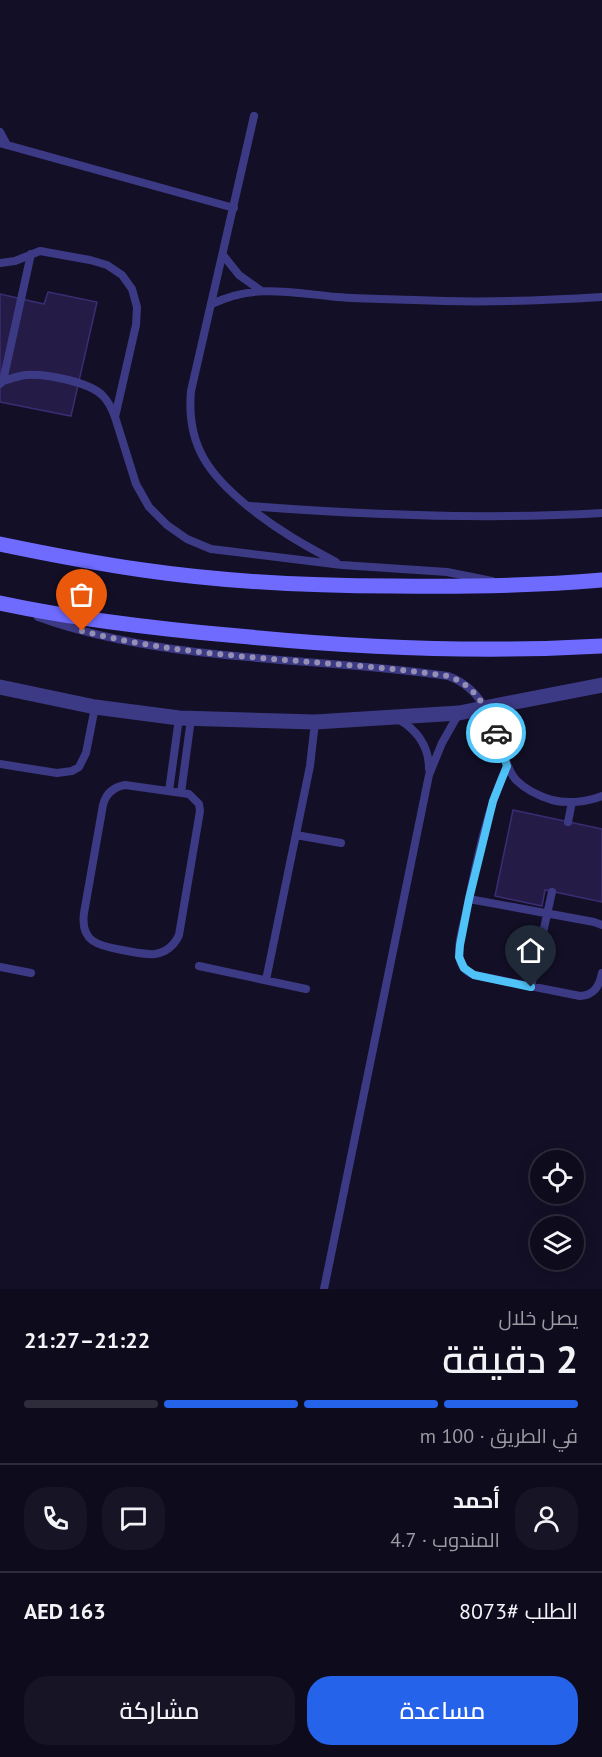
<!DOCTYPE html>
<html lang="ar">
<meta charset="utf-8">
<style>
body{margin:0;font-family:"PT Sans",Cairo,sans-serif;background:#171425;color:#f1f3f6;direction:rtl;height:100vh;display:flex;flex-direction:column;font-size:22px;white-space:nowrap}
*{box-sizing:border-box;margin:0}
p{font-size:20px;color:#9b9ba3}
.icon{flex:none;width:33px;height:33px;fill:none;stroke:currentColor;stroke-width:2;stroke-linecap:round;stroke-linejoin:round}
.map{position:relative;height:1289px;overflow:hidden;direction:ltr}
.panel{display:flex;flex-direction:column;background:#0e0b1c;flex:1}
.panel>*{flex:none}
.fabs{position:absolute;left:530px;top:1150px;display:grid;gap:12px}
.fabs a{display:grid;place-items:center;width:54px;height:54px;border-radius:50%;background:#0e0b1c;box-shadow:0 3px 15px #0003,0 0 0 2px #2e2b3b;font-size:30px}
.pin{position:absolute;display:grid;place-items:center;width:51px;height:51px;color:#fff;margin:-62px -26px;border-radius:50% 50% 50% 0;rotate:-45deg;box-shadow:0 0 6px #0007}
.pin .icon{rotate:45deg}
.courier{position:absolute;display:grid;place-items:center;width:60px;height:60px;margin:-30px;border:4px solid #4fc3f7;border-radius:50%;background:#fff;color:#222;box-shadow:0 2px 8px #0007}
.summary em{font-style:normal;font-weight:600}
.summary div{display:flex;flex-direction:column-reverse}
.summary{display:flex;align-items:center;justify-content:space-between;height:102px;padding:0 24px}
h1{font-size:39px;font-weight:600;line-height:45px}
.bar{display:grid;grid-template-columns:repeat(4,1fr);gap:9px 6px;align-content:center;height:72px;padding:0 24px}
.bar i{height:8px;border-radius:4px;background:#2e2b3b}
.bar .selected{background:#2563eb}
.bar p{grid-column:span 4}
.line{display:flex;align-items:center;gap:15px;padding:0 24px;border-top:2px solid #2e2b3b}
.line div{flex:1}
.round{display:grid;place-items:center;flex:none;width:63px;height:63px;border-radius:24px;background:#171425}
.cta{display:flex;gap:12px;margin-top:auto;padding:12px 24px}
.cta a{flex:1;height:69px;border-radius:24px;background:#2563eb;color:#fff;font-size:24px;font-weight:600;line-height:69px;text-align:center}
.cta a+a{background:#171425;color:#f1f3f6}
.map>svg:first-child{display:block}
.building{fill:#241b47;stroke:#3b2d73;stroke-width:1.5}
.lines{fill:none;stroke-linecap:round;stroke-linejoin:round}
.lane{stroke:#3d3a85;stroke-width:8}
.street{stroke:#3d3a85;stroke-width:15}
.secondary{stroke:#6f6bff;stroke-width:15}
.done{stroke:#948fb3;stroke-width:6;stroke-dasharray:0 10.8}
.route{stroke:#4fc3f7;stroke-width:8}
</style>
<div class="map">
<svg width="602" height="1289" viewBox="0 0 602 1289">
<rect width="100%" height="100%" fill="#130f26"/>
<!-- building -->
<path class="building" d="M48,292L97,302L71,416L0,402V294L44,304Z
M513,810L602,829V902L545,890L542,906L495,896Z"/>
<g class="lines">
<!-- lane -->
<path class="lane" d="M254,116L191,391C186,446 210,476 250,508C279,531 304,545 336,562
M0,132L7,145
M0,143L234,208
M223,255L239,275L260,290
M0,263L15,261L40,251L90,260L107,265L122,275L132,289L137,307L136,325L115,417L136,484L149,507L167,525L187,539L211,549L236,552L342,565L447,572L492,581
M212,304C256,283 291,293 337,297C363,299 389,299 415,300C477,303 540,301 602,297
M0,380L3,381L31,254
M0,384L3,381C10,379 18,376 26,375C44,373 90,382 103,396C109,402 112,409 115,417
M249,506C366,515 484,520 602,513
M38,617C169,664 312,656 448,676C482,688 492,720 503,751C506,762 509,772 516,780C526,790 539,796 552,800C568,804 587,802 602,796
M398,719C417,730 429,746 429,769
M0,764L57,773L72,771L79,767L86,753L95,707
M507,766C486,812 476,864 466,913C463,927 457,944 460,959C461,967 467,972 474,975L580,996C594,995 599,987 602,973
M125,785L189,794L199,804L200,811L179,935C174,946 167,952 155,954C144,955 133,952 122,950C99,946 80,942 84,913L103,805C106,793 114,787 125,785Z
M169,791L179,718
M181,793L191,719
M568,822L572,802
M296,835L341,843
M469,899L594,922L602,925
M199,966L306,989
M0,967L31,973
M266,980L310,766L315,722
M531,987L552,892
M324,1289L429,775L442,743L459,713"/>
<!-- street -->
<path class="street" d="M0,687L95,707L179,718L315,722L459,713L602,685"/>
<!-- secondary -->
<path class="secondary" d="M0,544C48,554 95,563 143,570C226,582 309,586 393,586C463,587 532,586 602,580
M0,603C79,620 159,629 239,636C360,648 480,653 602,646"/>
</g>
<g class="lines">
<!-- done -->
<path class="done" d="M82,631C202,662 327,658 448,676C476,686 486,707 496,733"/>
<!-- route -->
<path class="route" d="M496,733L507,766L493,801L469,899L460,945L459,957L464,968L474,975L531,987"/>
</g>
</svg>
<div class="fabs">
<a><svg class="icon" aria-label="locate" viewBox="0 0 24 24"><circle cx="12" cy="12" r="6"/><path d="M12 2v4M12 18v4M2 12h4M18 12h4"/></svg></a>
<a><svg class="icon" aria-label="layers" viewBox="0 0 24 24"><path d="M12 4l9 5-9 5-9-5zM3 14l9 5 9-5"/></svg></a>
</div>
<div class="pin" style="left:82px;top:631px;background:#ea580c"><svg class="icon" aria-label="bag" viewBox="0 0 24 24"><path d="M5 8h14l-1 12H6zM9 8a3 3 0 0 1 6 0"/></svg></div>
<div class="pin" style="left:531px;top:987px;background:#1f2937"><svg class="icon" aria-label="home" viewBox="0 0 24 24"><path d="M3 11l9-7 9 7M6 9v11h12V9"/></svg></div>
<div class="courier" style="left:496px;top:733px"><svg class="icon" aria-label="car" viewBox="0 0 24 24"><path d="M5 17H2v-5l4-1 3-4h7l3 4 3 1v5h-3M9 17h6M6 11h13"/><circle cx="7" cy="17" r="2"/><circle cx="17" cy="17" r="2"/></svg></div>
</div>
<section class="panel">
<div class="summary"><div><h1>2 دقيقة</h1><p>يصل خلال</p></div><em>21:22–21:27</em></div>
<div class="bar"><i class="selected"></i><i class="selected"></i><i class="selected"></i><i></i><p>في الطريق · 100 m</p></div>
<div class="line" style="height:108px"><a class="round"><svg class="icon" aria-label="person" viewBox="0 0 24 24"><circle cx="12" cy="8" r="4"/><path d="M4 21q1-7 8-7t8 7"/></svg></a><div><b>أحمد</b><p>المندوب · 4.7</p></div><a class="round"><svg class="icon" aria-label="chat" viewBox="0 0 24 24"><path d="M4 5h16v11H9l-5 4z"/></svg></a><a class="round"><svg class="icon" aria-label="phone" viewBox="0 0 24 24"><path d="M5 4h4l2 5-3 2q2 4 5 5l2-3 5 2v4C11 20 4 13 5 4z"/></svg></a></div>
<div class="line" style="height:78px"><div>الطلب #8073</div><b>AED 163</b></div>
<div class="cta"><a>مساعدة</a><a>مشاركة</a></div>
</section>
